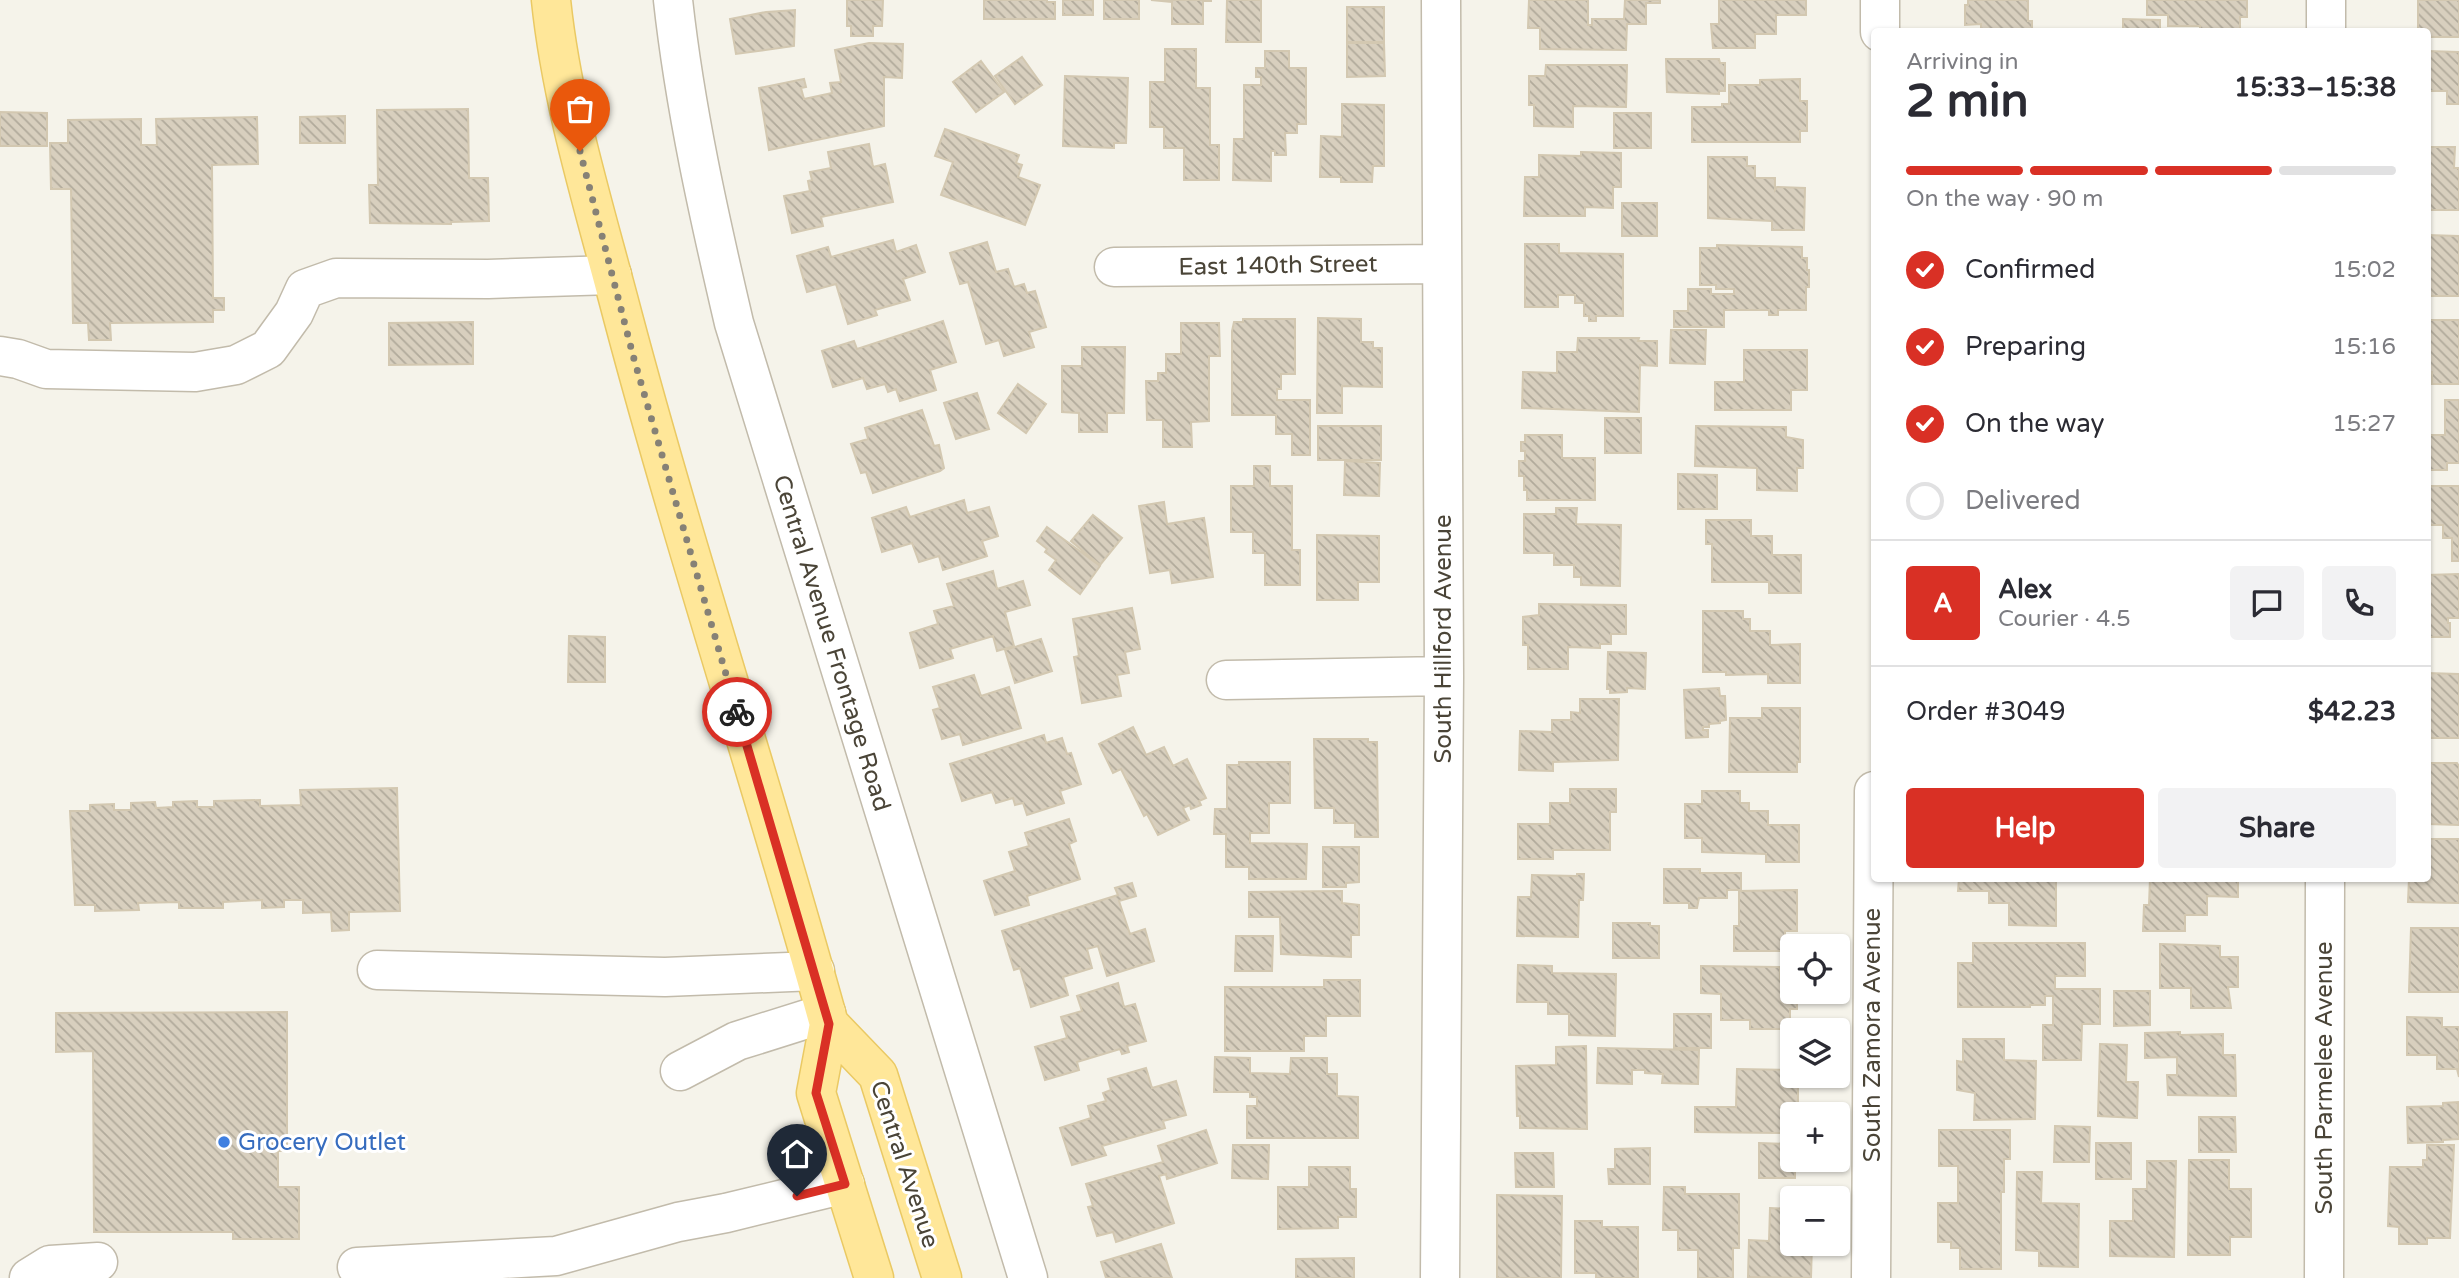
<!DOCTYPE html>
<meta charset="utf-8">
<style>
body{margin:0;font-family:"Varela Round",sans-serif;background:#f2f2f3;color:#2b2b33;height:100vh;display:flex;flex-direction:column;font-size:26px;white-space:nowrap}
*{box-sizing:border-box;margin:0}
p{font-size:23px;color:#7c7c81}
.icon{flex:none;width:38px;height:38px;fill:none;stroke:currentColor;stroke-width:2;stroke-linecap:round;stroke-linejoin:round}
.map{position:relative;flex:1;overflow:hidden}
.side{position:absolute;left:1871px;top:28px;width:560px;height:854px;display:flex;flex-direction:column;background:#fff;border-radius:7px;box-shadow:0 2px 5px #0004}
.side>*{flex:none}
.fabs{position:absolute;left:1780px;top:934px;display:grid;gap:14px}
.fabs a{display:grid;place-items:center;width:70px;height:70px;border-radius:7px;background:#fff;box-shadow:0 2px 5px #0004;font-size:35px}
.pin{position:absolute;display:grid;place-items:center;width:60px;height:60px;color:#fff;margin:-72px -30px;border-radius:50% 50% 50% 0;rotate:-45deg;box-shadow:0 0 7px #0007}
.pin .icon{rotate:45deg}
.courier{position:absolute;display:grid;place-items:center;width:70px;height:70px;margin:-35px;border:5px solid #d93025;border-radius:50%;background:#fff;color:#222;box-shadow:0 2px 9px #0007}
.headline em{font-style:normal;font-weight:700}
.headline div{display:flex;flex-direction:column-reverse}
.headline{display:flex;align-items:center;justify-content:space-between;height:119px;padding:0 35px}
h1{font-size:46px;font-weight:700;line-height:52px}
.bar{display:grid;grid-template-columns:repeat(4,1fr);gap:10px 7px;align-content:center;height:84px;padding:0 35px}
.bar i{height:9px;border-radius:5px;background:#e1e1e2}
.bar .on{background:#d93025}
.bar p{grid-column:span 4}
.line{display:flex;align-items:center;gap:18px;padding:0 35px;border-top:2px solid #e1e1e2}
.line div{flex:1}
.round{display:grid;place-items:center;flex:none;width:74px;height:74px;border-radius:7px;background:#f2f2f3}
ol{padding:0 35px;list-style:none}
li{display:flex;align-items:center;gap:21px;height:77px}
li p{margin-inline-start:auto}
li .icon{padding:7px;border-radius:50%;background:#d93025;color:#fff;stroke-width:4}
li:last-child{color:#7c7c81}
li i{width:38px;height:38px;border:4px solid #e1e1e2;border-radius:50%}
.primary-button{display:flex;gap:14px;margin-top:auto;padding:14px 35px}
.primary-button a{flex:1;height:80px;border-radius:7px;background:#d93025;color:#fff;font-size:28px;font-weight:700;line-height:80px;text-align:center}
.primary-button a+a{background:#f2f2f3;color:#2b2b33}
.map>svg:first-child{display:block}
.building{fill:url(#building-back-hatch);stroke:#d3c8b1;stroke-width:2}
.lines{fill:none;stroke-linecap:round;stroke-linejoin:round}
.minor-casing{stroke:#c2bbab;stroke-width:41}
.major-casing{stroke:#eac963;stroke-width:41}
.minor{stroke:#fff;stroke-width:38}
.major{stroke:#ffe799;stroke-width:38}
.done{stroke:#868176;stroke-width:7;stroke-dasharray:0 12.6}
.route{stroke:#d93025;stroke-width:9}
.shop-dot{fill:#3f7fe0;stroke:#fff;stroke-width:2.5}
.labels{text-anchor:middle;stroke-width:6;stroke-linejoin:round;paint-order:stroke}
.street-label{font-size:24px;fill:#4a4437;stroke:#fff}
.shop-label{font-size:24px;fill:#366cbe;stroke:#fff;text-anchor:start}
</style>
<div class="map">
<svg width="2459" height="1278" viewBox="0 0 2459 1278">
<defs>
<pattern id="building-back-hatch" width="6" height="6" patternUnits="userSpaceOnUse" patternTransform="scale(1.75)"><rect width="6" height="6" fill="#d8cfbe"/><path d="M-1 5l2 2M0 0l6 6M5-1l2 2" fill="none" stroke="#b1aa9b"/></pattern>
</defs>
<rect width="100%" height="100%" fill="#f5f3ea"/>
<!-- building -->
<path class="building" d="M847,0H883L882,26H873V36H851V26H847Z
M984,0H1047V2H1055V19H984Z
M1063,0H1093V15H1063Z
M1104,0H1139V19H1104Z
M1151,0H1211V1H1203V24H1172V2Z
M1227,0H1261V42H1226Z
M1529,0H1588V25H1592V19H1624L1625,0H1660V3H1646V24H1627L1626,50L1540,49V28H1528Z
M1719,0H1806V15H1776V34H1755V48H1713L1711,24H1719Z
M1968,0H2028V21H2032V32H1981V24L1965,25V5H1968Z
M2147,0H2247V17H2240V32H2200V26H2168V15H2147Z
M2418,0H2459V37H2427V32H2418Z
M1347,7H1384V42H1347Z
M795,10L794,46L736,54L730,19L766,12Z
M2123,19L2160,20V32H2123Z
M869,43L903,44L902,78L884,77V126L769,150L759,88L804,79L806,87L801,88L804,99L832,93L830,83L841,82L835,50Z
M1347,43H1384L1385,76L1347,77Z
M1165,49H1196V88H1210V145H1219V180H1184V148H1164V127H1150V82H1165Z
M1265,51H1289V68H1306V124H1297V133H1285L1286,155H1275V151H1271V181L1233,180L1234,139H1244V85H1261V77H1256V68H1265Z
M2427,51L2459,52V104H2447V91H2427Z
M1022,57L1042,85L1015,104L995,76Z
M1666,59H1719L1720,63H1725V91H1719V94L1667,92Z
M981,61L1004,92L976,112L953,82Z
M1546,65H1627L1626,107L1573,106V127L1534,126V105H1529V76H1545Z
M1065,76L1128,78L1126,143H1114V148L1063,146Z
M1800,79V101H1807V131H1800V142H1692V107H1722V104H1729V85H1760V80Z
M1342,104L1384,105V166H1373L1372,182H1341V177H1320L1321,136L1342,137Z
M468,109L469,178H488L489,221L451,222V224L370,223L369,185H378L377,110Z
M0,112L47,113V146H0Z
M1614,113H1651V148H1614Z
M345,116V143H300V117Z
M257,117L258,164L212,165L213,298H224V310H213V322L110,323L111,340H89L88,323H73L71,189H51L50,143H68V120L141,119V145H157L156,119Z
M945,129L1019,155L1016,163L1022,165L1018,177L1040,185L1025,225L941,195L953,162L935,156Z
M869,144L873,167L885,164L893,202L821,217L823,226L792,233L784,196L810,191L808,181L812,180L810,172L831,168L828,152Z
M2427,147H2455L2454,168H2459V210H2427Z
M1581,152L1621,153V187H1613V208L1585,207V216H1524L1525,177H1539V155L1581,156Z
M1708,157H1747V166H1755V178H1775V190L1777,187L1805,188L1804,230H1772V221L1708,218Z
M1622,203H1657V236H1622Z
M2427,235L2459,236V296H2428Z
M893,240L896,252L916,245L925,272L903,279L910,300L875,310L877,315L848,324L836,284L807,292L797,256L828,247L831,257Z
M987,242L996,272L1008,269L1014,287L1024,284L1027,293L1035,291L1046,327L1029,332L1034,347L1004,356L999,340L986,344L968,282L960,284L950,253Z
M1525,244H1559V253L1623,254V316H1596V321H1589V316H1584V303H1575V295H1558V307H1525Z
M1717,245L1802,247V258H1807V270H1809V287H1806V310H1778V315H1769V310H1724V327H1674V311H1688V289H1711V294H1734V289H1716V285H1700V248H1717Z
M1318,318L1361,319V342H1373V348H1382V387L1342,386V413H1317Z
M1243,319H1295V374H1281V389H1277V400H1310V455H1292V434H1276V415H1232V331L1234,322H1243Z
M2427,320H2459V384H2432V372H2427Z
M943,321L956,362L930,370L936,390L900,401L896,389L888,392L885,384L867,389L863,378L833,387L822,351L854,341L857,349Z
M473,322V364L389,365V323Z
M1181,323H1219L1220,356H1209V421L1191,422L1192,447H1163V420H1147L1146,381H1158V373H1166V354H1181Z
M1671,330H1706L1705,364L1670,363Z
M1578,338H1639L1638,341H1657V366L1640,365L1639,412L1522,408L1523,372L1557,373V352H1577Z
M1082,347H1125L1124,413H1107V432H1079V413L1062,412V366H1082Z
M1744,350H1807V390H1791V410H1715V382H1744Z
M1018,384L1046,404L1026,433L998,413Z
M977,393L989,429L956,439L944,403Z
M2445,400H2459V463H2447V470H2427V435H2445Z
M922,410L934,446L939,445L944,468L940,471L873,493L866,472L861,473L851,444L868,439L865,428Z
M1605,418H1641V453H1605Z
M1318,426H1381V460H1318Z
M1696,426L1786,427V437L1803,440V468H1797V491L1757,490V468L1695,466Z
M1525,435H1562V458H1595V500H1527V490H1524V476H1519V461H1525V451H1521V442H1525Z
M1345,461L1380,463L1379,496L1344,495Z
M1254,466H1270V486H1292V550H1300V585H1265V553H1253V532H1231V486H1254Z
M1678,474L1717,475V509H1678Z
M2427,486H2459V561H2452V538H2443V525H2427Z
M964,500L967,513L989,507L998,536L982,541L987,556L943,570L939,556L919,562L912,543L882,552L872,518L906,507L910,517Z
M1164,502L1167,524L1204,518L1213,577L1172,583L1170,570L1150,573L1139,506Z
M1556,508H1577L1576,524L1621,525L1620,586L1581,585V577H1574V565H1554V553H1524V514H1556Z
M1093,515L1122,538L1100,565L1071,541Z
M1706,520H1751V536H1772V555H1801V593H1769V582H1712V544H1706Z
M1047,527L1100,566L1080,594L1049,570L1056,560L1045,552L1047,549L1037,541Z
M1317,535L1379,536V582H1358V600H1317Z
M993,571L997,589L1023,581L1030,605L1005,612L1014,646L997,651L993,636L950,649L953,658L920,668L910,633L938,624L934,611L954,606L947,584Z
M2459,574V618H2448V623H2450V637H2427V575Z
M1539,604L1626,605V634H1611V644H1600V648L1568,647V669H1528V645H1523V617L1539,615Z
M1132,608L1140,649L1125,652L1129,673L1117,675L1121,696L1082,703L1074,657L1079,656L1073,619Z
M1703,611H1743V619H1750V631H1770V645L1800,644V683H1768V674L1726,675V672H1703Z
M569,636L605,637V682H568Z
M1041,639L1052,671L1015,683L1005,650Z
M1608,652L1646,653L1645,689L1627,688V692L1610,693V689H1607Z
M2427,673L2459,674V738H2427Z
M974,675L981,696L1009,687L1021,728L963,745L960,734L942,739L933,710L940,708L933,687Z
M1719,688L1720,696H1725L1726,720L1720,721V723L1709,724V727H1703V730H1708V737L1686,738L1684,690Z
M1580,699H1619L1618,760L1553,762V771L1519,770L1520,731L1552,732V720H1571V712L1580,713Z
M1762,708H1800V762H1797V772H1729L1730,718H1762Z
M1133,727L1146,755L1164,747L1173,766L1187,759L1206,798L1199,801L1201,805L1191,809L1190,805L1183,808L1189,820L1158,835L1147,814L1144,816L1121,769L1113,773L1099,744Z
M1044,735L1046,743L1062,738L1067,754L1071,753L1081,784L1060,791L1064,803L1027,815L1023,803L1015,805L1013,798L996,803L992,792L962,801L950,764Z
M1314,739H1368V742H1377L1378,837H1355V823H1334V808H1315Z
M1239,762H1290V803H1269V833H1250V843L1307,844L1306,879H1249V867H1226V834H1214L1215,809H1227V765H1239Z
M2427,763H2457L2459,766V825L2428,824Z
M397,788L400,911L349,912V930L332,931L331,912L303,913V900H284V907L262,908V900L223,902V908H179V902L138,903L139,910L95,911V905H75L70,811H90V805L114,804V810H131V803L155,802L156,808L173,807V802L197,801V807H214V801L260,800V806L301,805L300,790Z
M1570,789H1616V812H1610V850H1553V859H1518V824H1550V803H1570Z
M1702,791H1740V803H1749V811H1768V825H1799V862H1766V854L1702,852V838H1685V804H1702Z
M1069,819L1076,841L1069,844L1080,879L1027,896L1029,905L995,915L984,881L1015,871L1009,852L1029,846L1025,833Z
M2427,839H2459V903L2408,902L2409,878H2427Z
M1323,847H1359V882L1346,883V887H1323Z
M1664,869H1700V873H1741V890H1727V898H1699L1697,908H1689V903H1664Z
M1577,874H1584L1583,900H1579L1578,937L1517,936L1518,897H1531L1532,875L1577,876Z
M1959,878H2056V926L2009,925V903H1989V891H1958Z
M2150,878H2238V897L2207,896V915H2185V931H2143L2144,905H2149Z
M1132,883L1136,896L1119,901L1130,934L1145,929L1154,961L1107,976L1098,946L1087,949L1092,968L1063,977L1068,995L1031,1007L1020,968L1014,970L1002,931L1118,895L1115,888Z
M1797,890V931H1785V951H1734V926H1739V891Z
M1342,891V903L1359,905V935H1351V957L1281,954L1280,917H1249V892Z
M1613,923H1650V926H1659V958H1613Z
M2411,928H2459V992H2409Z
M1236,936H1273L1272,971H1235Z
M1973,943H2085V976H2055V989H2100V1024H2082L2081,1060H2043V1025H2053V996H2045V1005H2030V1007H1958V963H1973Z
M2160,944L2220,946V957H2238V987H2228L2231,1008H2191V988H2160Z
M1518,965L1552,966V973L1616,974L1615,1036L1569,1035V1014H1548V1002H1517Z
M1701,966L1780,967V979H1792V992H1797V1009H1790V1029H1750V1020H1721V994L1701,993Z
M1324,980H1360V1016H1326V1036H1304V1051H1225V987H1324Z
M1118,983L1124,1007L1135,1004L1146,1041L1127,1046L1129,1052L1122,1054L1120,1049L1077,1062L1079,1070L1045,1080L1035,1047L1067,1038L1061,1017L1082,1011L1077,996Z
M2114,991H2150V1025L2114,1026Z
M287,1012V1151H278V1187H299V1239H233V1232H94L93,1051L56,1052V1013Z
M1674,1014H1711V1048H1674Z
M2407,1017L2442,1018V1027H2459V1077L2457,1069H2437V1055H2407Z
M2180,1032V1035L2223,1034V1055H2235L2236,1096L2168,1095L2167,1075H2177V1057L2145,1058V1033Z
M1963,1039H2004V1060L2036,1061L2035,1119L1974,1120L1975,1093L1957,1090V1061L1963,1062Z
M2100,1044L2127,1045L2126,1082H2138L2137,1118L2098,1116Z
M1586,1046L1587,1129L1520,1128V1116H1517L1516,1066L1556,1065V1047Z
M1598,1048L1699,1050L1698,1084L1662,1083L1663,1074L1645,1073V1070H1632V1084L1597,1083Z
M1215,1057L1250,1058V1073L1290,1074L1291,1058H1327V1074H1337V1096L1358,1097V1138H1247V1106H1257V1097H1250V1092H1214Z
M1146,1068L1152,1088L1176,1081L1186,1115L1163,1121L1165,1128L1102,1146L1106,1155L1072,1165L1060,1128L1091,1118L1088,1106L1106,1101L1103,1093L1111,1090L1108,1079Z
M1737,1069L1792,1070V1076H1798V1111H1782V1133L1695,1132V1107H1736Z
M2458,1102L2459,1139L2443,1140V1142L2408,1143L2407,1107L2443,1106V1103Z
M2199,1117H2235L2236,1152H2199Z
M2055,1126L2090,1127L2089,1162H2054Z
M1206,1130L1217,1163L1167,1179L1166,1174L1159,1176L1174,1223L1116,1242L1113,1232L1097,1236L1088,1207L1093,1206L1086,1184L1163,1162L1158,1146Z
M1939,1130H2010V1159H2004V1192H2001V1269H1960V1248H1951V1242H1938V1203H1958V1166H1939Z
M1759,1143L1792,1144V1160H1795V1178H1759Z
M2096,1143H2131V1179H2096Z
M1233,1145H1269L1268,1179L1232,1178Z
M2427,1145H2454L2450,1238H2427V1244H2399V1227L2388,1226L2390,1167H2423V1160H2427Z
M1650,1148V1184H1609L1608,1169H1615V1149Z
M1515,1153H1553L1554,1187H1516Z
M2189,1160H2229V1189H2251V1237H2230V1255H2188Z
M2147,1161H2176L2174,1257L2110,1256V1221H2133V1189H2147Z
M1309,1167H1350V1189H1356V1217H1338V1228L1278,1229V1187H1309Z
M2017,1172H2042L2041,1203L2079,1204L2078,1267L2039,1266V1251L2016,1250Z
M1664,1187H1685V1194H1739V1248H1733V1278H1698V1250H1678V1230H1663Z
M1497,1195L1562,1196L1561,1278H1497Z
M1770,1208L1792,1209V1244H1812L1811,1278L1748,1277L1749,1240L1769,1241Z
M1575,1221H1602V1227H1638V1278H1596V1273H1575Z
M1161,1244L1172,1278H1106L1101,1262Z
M1354,1258V1278H1296V1259Z"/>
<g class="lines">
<defs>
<path id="minor" d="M673,0C685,109 709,216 734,323L1028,1278
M1880,32V0
M2326,32V0
M1114,267L1441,264
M0,356L18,359L46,369L195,372L236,365L268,349L294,313L305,289L336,278L488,279L612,275
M1226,680L1444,676
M377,970L665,977L815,971
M680,1071L737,1041L826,1013
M357,1267L556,1256L678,1222L726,1213L845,1184
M29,1278L50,1265L98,1262
M1440,1278L1444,676L1441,0
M1871,1278L1874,791
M2324,1278L2325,878"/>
<path id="major" d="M551,0C562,107 596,213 623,317C686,554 764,788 829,1024L816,1093L874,1278
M829,1024L878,1075L942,1278"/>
</defs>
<!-- minor casing -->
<use href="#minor" class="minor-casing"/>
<!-- major casing -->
<use href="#major" class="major-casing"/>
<!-- minor -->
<use href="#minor" class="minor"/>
<!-- major -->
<use href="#major" class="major"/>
</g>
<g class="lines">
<!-- done -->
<path class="done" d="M580,151L634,359L737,712"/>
<!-- route -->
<path class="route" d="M737,712L829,1024L816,1093L845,1184L797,1196"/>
</g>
<!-- markers -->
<circle class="shop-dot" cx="224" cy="1142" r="7"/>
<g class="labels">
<!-- street labels -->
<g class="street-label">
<text transform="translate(1278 265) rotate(-1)" y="8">East 140th Street</text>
<text transform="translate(1443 639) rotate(-90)" y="8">South Hillford Avenue</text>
<text transform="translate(832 643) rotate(73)" y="8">Central Avenue Frontage Road</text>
<text transform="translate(1872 1035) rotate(-90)" y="8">South Zamora Avenue</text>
<text transform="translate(2324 1078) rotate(-90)" y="8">South Parmelee Avenue</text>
<text transform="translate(905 1164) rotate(72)" y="8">Central Avenue</text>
</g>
<!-- shop labels -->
<g class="shop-label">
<text x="238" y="1150">Grocery Outlet</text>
</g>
</g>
</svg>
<div class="fabs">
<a><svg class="icon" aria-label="locate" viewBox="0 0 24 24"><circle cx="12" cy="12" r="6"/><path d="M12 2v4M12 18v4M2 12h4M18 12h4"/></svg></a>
<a><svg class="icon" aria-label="layers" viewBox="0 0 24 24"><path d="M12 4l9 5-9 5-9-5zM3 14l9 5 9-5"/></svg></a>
<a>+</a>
<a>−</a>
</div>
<div class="pin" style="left:580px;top:151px;background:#ea580c"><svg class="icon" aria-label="bag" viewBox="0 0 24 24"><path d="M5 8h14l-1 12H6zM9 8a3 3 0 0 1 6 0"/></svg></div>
<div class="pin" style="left:797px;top:1196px;background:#1f2937"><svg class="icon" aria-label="home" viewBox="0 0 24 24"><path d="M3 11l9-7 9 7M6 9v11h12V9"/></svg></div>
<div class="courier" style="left:737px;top:712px"><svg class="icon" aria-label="bike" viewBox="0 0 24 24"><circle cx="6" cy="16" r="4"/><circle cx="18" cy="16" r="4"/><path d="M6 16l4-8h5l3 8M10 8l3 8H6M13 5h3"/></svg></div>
<section class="side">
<div class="headline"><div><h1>2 min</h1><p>Arriving in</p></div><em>15:33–15:38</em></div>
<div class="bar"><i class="on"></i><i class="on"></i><i class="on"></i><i></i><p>On the way · 90 m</p></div>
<ol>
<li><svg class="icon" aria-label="check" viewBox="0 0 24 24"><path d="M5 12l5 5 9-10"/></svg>Confirmed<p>15:02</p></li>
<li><svg class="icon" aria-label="check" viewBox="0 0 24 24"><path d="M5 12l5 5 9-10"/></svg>Preparing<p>15:16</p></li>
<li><svg class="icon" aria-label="check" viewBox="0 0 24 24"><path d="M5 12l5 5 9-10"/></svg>On the way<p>15:27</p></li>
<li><i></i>Delivered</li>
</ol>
<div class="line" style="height:126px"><b class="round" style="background:#d93025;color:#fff">A</b><div><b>Alex</b><p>Courier · 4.5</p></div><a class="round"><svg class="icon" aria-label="chat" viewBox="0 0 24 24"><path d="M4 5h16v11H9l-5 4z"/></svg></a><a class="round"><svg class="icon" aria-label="phone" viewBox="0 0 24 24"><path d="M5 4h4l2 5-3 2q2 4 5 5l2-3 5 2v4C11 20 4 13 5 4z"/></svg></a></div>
<div class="line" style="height:91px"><div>Order #3049</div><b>$42.23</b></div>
<div class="primary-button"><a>Help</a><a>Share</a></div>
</section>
</div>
